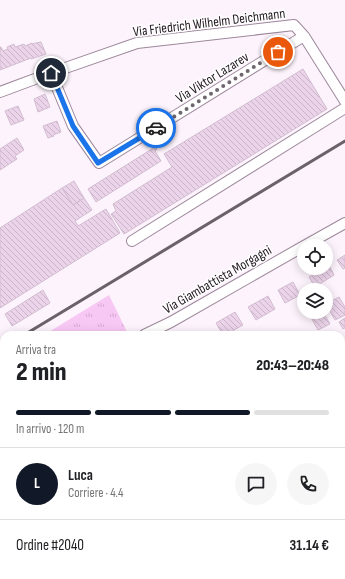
<!DOCTYPE html>
<html lang="it">
<meta charset="utf-8">
<style>
body{margin:0;font-family:"Sofia Sans Condensed",sans-serif;background:#f6f6f6;color:#202124;height:100vh;display:flex;flex-direction:column;font-size:15px;white-space:nowrap}
*{box-sizing:border-box;margin:0}
p{font-size:13px;color:#757577}
.icon{flex:none;width:22px;height:22px;fill:none;stroke:currentColor;stroke-width:2;stroke-linecap:round;stroke-linejoin:round}
.map{position:relative;flex:1;overflow:hidden}
.side{position:absolute;left:0px;top:331px;width:345px;height:248px;display:flex;flex-direction:column;background:#fff;border-radius:12px 12px 0 0;box-shadow:0 2px 10px #0003}
.side>*{flex:none}
.controls{position:absolute;left:297px;top:239px;display:grid;gap:8px}
.controls a{display:grid;place-items:center;width:36px;height:36px;border-radius:50%;background:#fff;box-shadow:0 2px 10px #0003;font-size:20px}
.pin{position:absolute;display:grid;place-items:center;width:34px;height:34px;color:#fff;margin:-17px;border:2px solid #fff;border-radius:50%;box-shadow:0 1px 4px #0007}
.courier{position:absolute;display:grid;place-items:center;width:40px;height:40px;margin:-20px;border:3px solid #1a73e8;border-radius:50%;background:#fff;color:#222;box-shadow:0 1px 5px #0007}
.overview em{font-style:normal;font-weight:800}
.overview div{display:flex;flex-direction:column-reverse}
.overview{display:flex;align-items:center;justify-content:space-between;height:68px;padding:0 16px}
h1{font-size:26px;font-weight:800;line-height:30px}
.bar{display:grid;grid-template-columns:repeat(4,1fr);gap:6px 4px;align-content:center;height:48px;padding:0 16px}
.bar i{height:5px;border-radius:3px;background:#e0e0e0}
.bar .current{background:#111827}
.bar p{grid-column:span 4}
.line{display:flex;align-items:center;gap:10px;padding:0 16px;border-top:1px solid #e0e0e0}
.line div{flex:1}
.round{display:grid;place-items:center;flex:none;width:42px;height:42px;border-radius:21px;background:#f6f6f6}
.map>svg:first-child{display:block}
.park{fill:url(#park-tufts)}
.building{fill:url(#building-back-hatch);stroke:#d3bdd1}
.lines{fill:none;stroke-linecap:round;stroke-linejoin:round}
.minor-casing{stroke:#9d889b;stroke-width:12}
.minor{stroke:#fff;stroke-width:10}
.rail{stroke:#6a6169;stroke-width:3}
.done{stroke:#6f666e;stroke-width:4;stroke-dasharray:0 7.2}
.route{stroke:#1a73e8;stroke-width:5}
.labels{text-anchor:middle;stroke-width:3;stroke-linejoin:round;paint-order:stroke}
.street-label{font-size:14px;fill:#221a21;stroke:#fff}
</style>
<div class="map">
<svg width="345" height="579" viewBox="0 0 345 579">
<defs>
<pattern id="park-tufts" width="24" height="20" patternUnits="userSpaceOnUse"><rect width="24" height="20" fill="#f8c8f5"/><path d="M3 7l-1-3M5 7V3M7 7l1-3M15 17l-1-3M17 17v-4M19 17l1-3" fill="none" stroke="#d4abd2"/></pattern>
<pattern id="building-back-hatch" width="6" height="6" patternUnits="userSpaceOnUse"><rect width="6" height="6" fill="#ebd3e9"/><path d="M-1 5l2 2M0 0l6 6M5-1l2 2" fill="none" stroke="#c9b5c8"/></pattern>
</defs>
<rect width="100%" height="100%" fill="#fdf3fc"/>
<!-- park -->
<path class="park" d="M109,295L128,334L124,335H44Z"/>
<!-- building -->
<path class="building" d="M41,42L46,54L31,59V58L0,70V47H1L3,51L8,49L7,47L14,44L15,47L24,44L25,46L32,43V44L36,43Z
M303,69L327,109L124,234L111,214L116,211L113,204L172,167L164,154Z
M45,94L50,107L38,112L34,99Z
M18,106L24,120L11,125L5,111Z
M57,121L61,132L53,135L54,136L48,138L43,126Z
M17,138L24,150L15,156L17,159L0,170V149Z
M155,147L157,149L155,151L161,161L96,202L88,189Z
M74,181L84,198L73,205L62,188Z
M62,188L73,205L84,198L92,210L75,221L78,226L106,209L120,233L0,308V228Z
M345,255V268L343,269L337,260Z
M329,265L334,275L315,287L309,277L324,268H326V267Z
M293,282L300,295L285,303L278,290Z
M43,290L50,303L12,326L5,314Z
M268,296L275,309L256,320L248,307Z
M339,297L345,307V315L335,320L326,304Z
M235,312L243,325L225,335H223L216,323Z
M314,312H323L330,324L318,330L309,314Z
M345,318V328L343,329L339,322Z
M344,346L345,348V357L341,359V348Z
M345,431V450L341,452V433Z
M341,492H342L345,498V505L341,507Z
M4,573V575H8L11,579H0V575Z
M26,575H43L36,579H29Z
M114,575H132L134,579H116Z
M191,575H197L199,579H183Z"/>
<g class="lines">
<defs>
<path id="minor" d="M51,73L73,126L99,163L304,36
M0,92L51,73L137,43L294,25L304,36L345,101
M132,241L345,108
M304,246L345,223
M144,335L171,322L304,246
M341,368L345,366
M0,400L4,396
M341,517L345,514
M0,560L4,558
M249,575L251,579
M234,579L241,575"/>
</defs>
<!-- minor casing -->
<use href="#minor" class="minor-casing"/>
<!-- minor -->
<use href="#minor" class="minor"/>
<!-- rail -->
<path class="rail" d="M24,335L345,141
M0,349L4,347"/>
</g>
<g class="lines">
<!-- done -->
<path class="done" d="M156,128L278,52"/>
<!-- route -->
<path class="route" d="M51,73L73,126L98,163L156,128"/>
</g>
<g class="labels">
<!-- street labels -->
<g class="street-label">
<text transform="translate(209 22) rotate(-7)" y="5">Via Friedrich Wilhelm Deichmann</text>
<text transform="translate(212 77) rotate(-32)" y="5">Via Viktor Lazarev</text>
<text transform="translate(217 279) rotate(-30)" y="5">Via Giambattista Morgagni</text>
</g>
</g>
</svg>
<div class="controls">
<a><svg class="icon" aria-label="locate" viewBox="0 0 24 24"><circle cx="12" cy="12" r="6"/><path d="M12 2v4M12 18v4M2 12h4M18 12h4"/></svg></a>
<a><svg class="icon" aria-label="layers" viewBox="0 0 24 24"><path d="M12 4l9 5-9 5-9-5zM3 14l9 5 9-5"/></svg></a>
</div>
<div class="pin" style="left:278px;top:52px;background:#ea580c"><svg class="icon" aria-label="bag" viewBox="0 0 24 24"><path d="M5 8h14l-1 12H6zM9 8a3 3 0 0 1 6 0"/></svg></div>
<div class="pin" style="left:51px;top:73px;background:#1f2937"><svg class="icon" aria-label="home" viewBox="0 0 24 24"><path d="M3 11l9-7 9 7M6 9v11h12V9"/></svg></div>
<div class="courier" style="left:156px;top:128px"><svg class="icon" aria-label="car" viewBox="0 0 24 24"><path d="M5 17H2v-5l4-1 3-4h7l3 4 3 1v5h-3M9 17h6M6 11h13"/><circle cx="7" cy="17" r="2"/><circle cx="17" cy="17" r="2"/></svg></div>
<section class="side">
<div class="overview"><div><h1>2 min</h1><p>Arriva tra</p></div><em>20:43–20:48</em></div>
<div class="bar"><i class="current"></i><i class="current"></i><i class="current"></i><i></i><p>In arrivo · 120 m</p></div>
<div class="line" style="height:72px"><b class="round" style="background:#111827;color:#fff">L</b><div><b>Luca</b><p>Corriere · 4.4</p></div><a class="round"><svg class="icon" aria-label="chat" viewBox="0 0 24 24"><path d="M4 5h16v11H9l-5 4z"/></svg></a><a class="round"><svg class="icon" aria-label="phone" viewBox="0 0 24 24"><path d="M5 4h4l2 5-3 2q2 4 5 5l2-3 5 2v4C11 20 4 13 5 4z"/></svg></a></div>
<div class="line" style="height:52px"><div>Ordine #2040</div><b>31.14 €</b></div>
</section>
</div>
